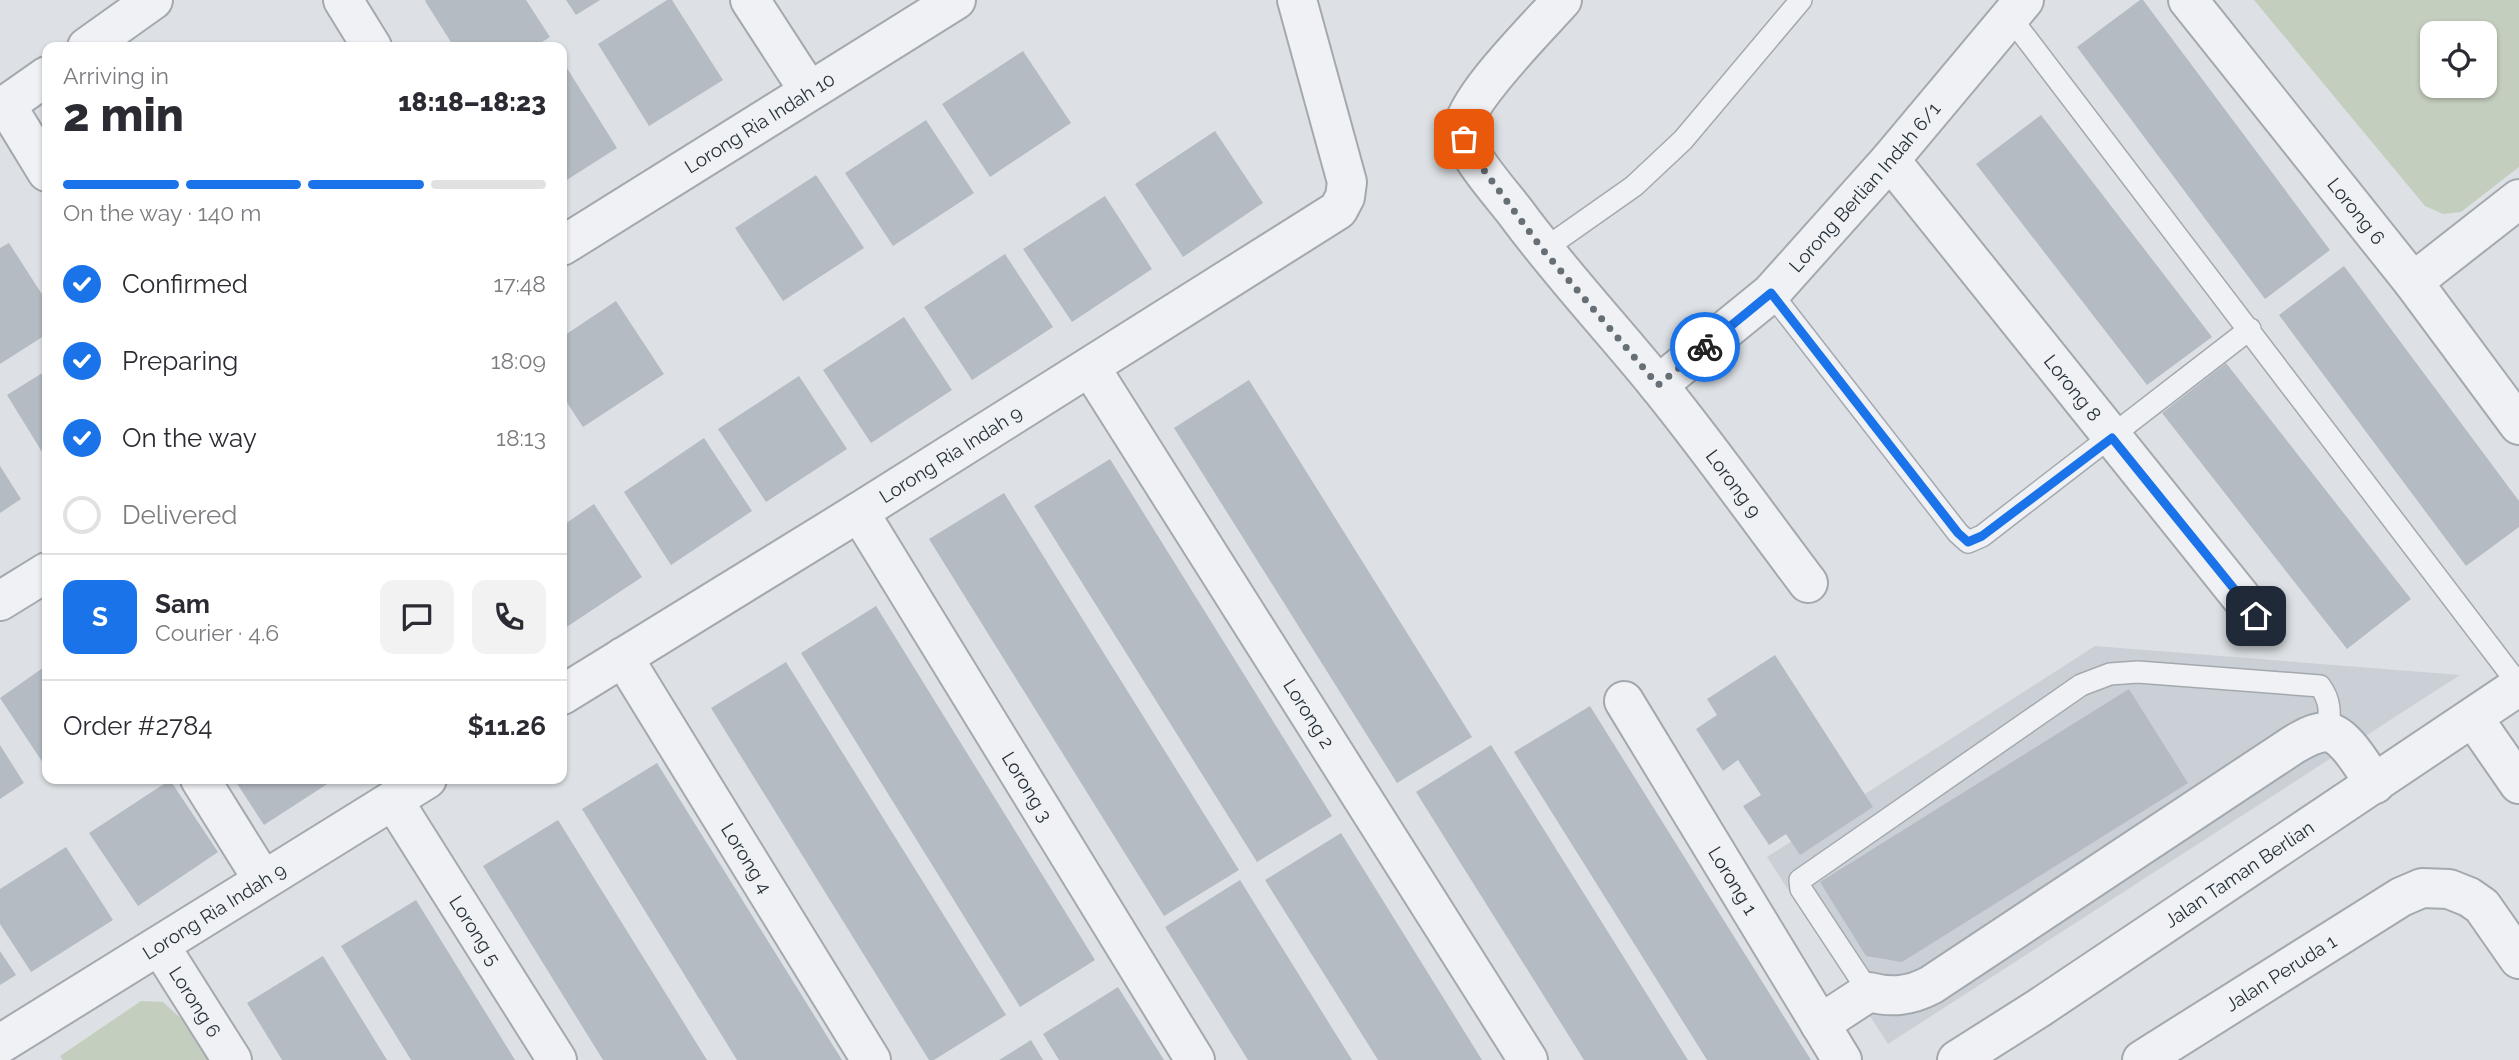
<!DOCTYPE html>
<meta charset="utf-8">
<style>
body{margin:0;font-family:Raleway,sans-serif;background:#f2f2f3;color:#2b2b33;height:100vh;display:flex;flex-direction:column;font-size:26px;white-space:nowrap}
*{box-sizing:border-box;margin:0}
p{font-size:23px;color:#7c7c81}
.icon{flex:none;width:38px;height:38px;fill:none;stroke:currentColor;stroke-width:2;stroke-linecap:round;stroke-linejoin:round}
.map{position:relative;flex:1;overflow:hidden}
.drawer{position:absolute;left:42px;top:42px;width:525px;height:742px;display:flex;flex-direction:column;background:#fff;border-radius:14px;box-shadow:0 2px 5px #0004}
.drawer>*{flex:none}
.tools{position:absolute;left:2420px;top:21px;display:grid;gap:14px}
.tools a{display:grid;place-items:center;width:77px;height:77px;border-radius:14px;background:#fff;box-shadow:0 2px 5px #0004;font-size:35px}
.pin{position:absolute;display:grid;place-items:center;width:60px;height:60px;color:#fff;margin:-30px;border-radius:14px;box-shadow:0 4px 10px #0006}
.courier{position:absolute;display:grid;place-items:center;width:70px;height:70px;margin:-35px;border:5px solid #1a73e8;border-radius:50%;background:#fff;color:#222;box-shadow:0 2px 9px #0007}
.headline em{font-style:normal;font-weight:800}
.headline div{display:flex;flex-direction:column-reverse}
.headline{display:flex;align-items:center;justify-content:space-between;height:119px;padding:0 21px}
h1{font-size:46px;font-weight:800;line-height:52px}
.bar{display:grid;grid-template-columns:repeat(4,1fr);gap:10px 7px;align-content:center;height:84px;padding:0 21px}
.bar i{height:9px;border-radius:5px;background:#e1e1e2}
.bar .active{background:#1a73e8}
.bar p{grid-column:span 4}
.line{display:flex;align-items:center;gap:18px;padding:0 21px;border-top:2px solid #e1e1e2}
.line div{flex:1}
.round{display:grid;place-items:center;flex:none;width:74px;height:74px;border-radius:14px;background:#f2f2f3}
ol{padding:0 21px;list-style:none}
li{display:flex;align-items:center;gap:21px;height:77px}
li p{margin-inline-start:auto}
li .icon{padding:7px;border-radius:50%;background:#1a73e8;color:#fff;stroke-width:4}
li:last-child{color:#7c7c81}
li i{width:38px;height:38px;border:4px solid #e1e1e2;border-radius:50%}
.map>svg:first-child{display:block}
.built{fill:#cbd0d6}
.green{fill:#c4cebe;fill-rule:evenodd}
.building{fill:#b4bbc2}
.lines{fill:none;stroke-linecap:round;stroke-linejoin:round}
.service-casing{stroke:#a3a9ae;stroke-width:24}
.minor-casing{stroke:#a3a9ae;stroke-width:42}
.tertiary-casing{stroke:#a3a9ae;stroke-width:42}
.service{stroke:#eff1f4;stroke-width:21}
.minor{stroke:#eff1f4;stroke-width:38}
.tertiary{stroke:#eff1f4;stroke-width:38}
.done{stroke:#676f76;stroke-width:7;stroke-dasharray:0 12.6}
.route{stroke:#1a73e8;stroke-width:9}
.labels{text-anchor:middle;stroke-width:5;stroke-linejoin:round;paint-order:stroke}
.street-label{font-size:19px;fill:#27313a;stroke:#ecf0f3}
</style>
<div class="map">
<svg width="2519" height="1060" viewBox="0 0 2519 1060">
<rect width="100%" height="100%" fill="#dde1e5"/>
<!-- built -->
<path class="built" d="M2095,646L2460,675L1888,1044L1767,857Z"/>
<!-- green -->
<path class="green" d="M2254,0H2519V167L2461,212L2443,214L2425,206ZM2432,33H2485V86H2432Z
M141,1001L163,1002L187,1024L212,1060H63L60,1056Z"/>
<!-- building -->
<path class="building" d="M426,0H526L550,37L534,47H454L425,1Z
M566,0H600L576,15Z
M667,0H672L723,80L649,126L598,44Z
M2140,0H2143L2330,250L2265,299L2077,47Z
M1023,51L1071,123L990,177L942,104Z
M565,65L617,148L562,183V67Z
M2041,115L2212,337L2147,385L1976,164Z
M926,120L974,193L893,246L845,173Z
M1215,131L1263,203L1183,257L1135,184Z
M816,175L864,248L783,301L735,228Z
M1105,196L1152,269L1072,322L1023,249Z
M9,243L47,302V334L0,364V248Z
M1005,254L1053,327L972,380L924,307Z
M2344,266L2519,501V527L2466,566L2279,315Z
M616,301L664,374L583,427L562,395V337Z
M904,317L952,390L871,443L823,370Z
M2226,363L2411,599L2347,649L2162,413Z
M47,370V460L7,395Z
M799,376L847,449L766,502L718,429Z
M1249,380L1472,737L1397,783L1174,428Z
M704,438L752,511L671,565L624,492Z
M1110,459L1332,816L1257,862L1034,506Z
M0,466L21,499L0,513Z
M1004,493L1239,870L1164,916L929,539Z
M594,504L642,577L562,630V526Z
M876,606L1095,960L1020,1007L801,653Z
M1775,655L1873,807L1800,855L1786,834L1769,845L1743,806L1761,795L1738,760L1723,771L1696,729L1717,715L1707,699Z
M786,662L1006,1015L934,1060H929L711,708Z
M47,665V769L0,698Z
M2129,689L2188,783L1902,962L1866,956L1820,882Z
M1590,706L1811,1060H1707L1514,752Z
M0,745L24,783L0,799Z
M1491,745L1688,1060H1584L1416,792Z
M657,763L842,1060H737L582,809Z
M234,779H335L264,825Z
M170,780L218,852L138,906L89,833Z
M558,820L707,1060H603L483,866Z
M1341,833L1482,1060H1378L1265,880Z
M66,847L113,920L31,972L0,924V889Z
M1240,880L1352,1060H1248L1165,927Z
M416,900L515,1060H411L341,946Z
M0,951L16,975L0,985Z
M323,956L387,1060H282L247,1003Z
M1118,987L1164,1060H1059L1043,1034Z
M1031,1040L1043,1060H999Z"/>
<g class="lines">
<defs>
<path id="service" d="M2010,17L2519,685
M1543,250L1634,186L1683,140L1801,0
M1771,293L1958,533L1968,542L1982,536L2250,329
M1869,992L1801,889L1800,880L2081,685L2110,674L2138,672L2320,686C2331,701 2330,713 2328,732"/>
<g id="minor">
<path d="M343,0L372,47"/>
<path d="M750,0L809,91"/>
<path id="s1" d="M1562,0C1540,25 1465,99 1463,129C1462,152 1502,194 1516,213C1560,273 1611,327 1658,385C1710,449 1758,517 1808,583"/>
<path id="s2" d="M2188,0L2413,282L2519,425"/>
<path d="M87,47L153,0"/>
<path d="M6,105L47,172"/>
<path d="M0,109L47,76"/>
<path id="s3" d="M1890,160L2256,616"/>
<path id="s4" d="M562,246L956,0"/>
<path d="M2413,282L2519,199"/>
<path id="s5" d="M1090,367L1528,1060"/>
<path id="s6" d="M1658,385L1771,293L1890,160L2024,0"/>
<path id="s7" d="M859,512L1195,1060"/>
<path d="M0,601L47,572"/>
<path id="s8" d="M623,657L871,1060"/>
<path id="s9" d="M562,695L859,512L1338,210L1345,197L1347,182L1297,0"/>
<path id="s10" d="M1624,701L1842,1060"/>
<path d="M2474,719L2519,784"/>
<path d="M200,779L263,880"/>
<path id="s11" d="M393,800L557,1060"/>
<path id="s12" d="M160,946L232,1060"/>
<path d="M1820,1024L1869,992C1892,998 1910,996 1931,985L2293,745C2303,739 2313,733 2325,732C2344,731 2364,769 2375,784"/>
<path id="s13" d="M0,1044L427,779"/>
<path id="s14" d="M2142,1060L2401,897L2422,888L2449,889L2469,897L2482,906L2519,959"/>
</g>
<g id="tertiary">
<path id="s15" d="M1957,1060L2039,1008L2519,686"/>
</g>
</defs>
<!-- service casing -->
<use href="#service" class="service-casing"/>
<!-- minor casing -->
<use href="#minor" class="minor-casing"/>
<!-- tertiary casing -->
<use href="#tertiary" class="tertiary-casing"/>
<!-- service -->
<use href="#service" class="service"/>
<!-- minor -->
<use href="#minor" class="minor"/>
<!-- tertiary -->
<use href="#tertiary" class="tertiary"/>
</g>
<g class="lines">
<!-- done -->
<path class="done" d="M1464,139L1475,158L1543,250L1658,385L1705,347"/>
<!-- route -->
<path class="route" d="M1705,347L1771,293L1958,533L1968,542L1982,536L2112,438L2256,616"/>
</g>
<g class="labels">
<!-- street labels -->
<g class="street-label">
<text dy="7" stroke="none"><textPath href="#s4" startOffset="233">Lorong Ria Indah 10</textPath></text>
<text dy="7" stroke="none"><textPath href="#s6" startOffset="287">Lorong Berlian Indah 6/1</textPath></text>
<text dy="7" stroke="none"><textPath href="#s2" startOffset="270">Lorong 6</textPath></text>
<text dy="7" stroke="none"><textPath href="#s3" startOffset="292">Lorong 8</textPath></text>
<text dy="7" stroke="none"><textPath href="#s9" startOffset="457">Lorong Ria Indah 9</textPath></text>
<text dy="7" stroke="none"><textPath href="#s1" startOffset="612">Lorong 9</textPath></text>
<text dy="7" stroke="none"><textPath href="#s5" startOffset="410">Lorong 2</textPath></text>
<text dy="7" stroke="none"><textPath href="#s7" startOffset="322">Lorong 3</textPath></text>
<text dy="7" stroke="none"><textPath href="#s8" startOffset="236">Lorong 4</textPath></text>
<text dy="7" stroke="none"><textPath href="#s15" startOffset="338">Jalan Taman Berlian</textPath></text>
<text dy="7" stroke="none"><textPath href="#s10" startOffset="210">Lorong 1</textPath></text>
<text dy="7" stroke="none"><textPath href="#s13" startOffset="252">Lorong Ria Indah 9</textPath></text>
<text dy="7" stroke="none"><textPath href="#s11" startOffset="154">Lorong 5</textPath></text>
<text dy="7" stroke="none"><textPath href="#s14" startOffset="164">Jalan Peruda 1</textPath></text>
<text dy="7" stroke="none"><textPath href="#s12" startOffset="66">Lorong 6</textPath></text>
</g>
</g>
</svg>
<div class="tools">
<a><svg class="icon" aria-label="locate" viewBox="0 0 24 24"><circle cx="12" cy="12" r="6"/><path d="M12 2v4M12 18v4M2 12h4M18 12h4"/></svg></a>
</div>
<div class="pin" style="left:1464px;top:139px;background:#ea580c"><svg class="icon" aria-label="bag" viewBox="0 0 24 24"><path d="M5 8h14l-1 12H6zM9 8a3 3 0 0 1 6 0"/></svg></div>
<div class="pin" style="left:2256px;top:616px;background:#1f2937"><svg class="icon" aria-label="home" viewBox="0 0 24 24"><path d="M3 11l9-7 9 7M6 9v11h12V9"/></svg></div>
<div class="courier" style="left:1705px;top:347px"><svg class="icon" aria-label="bike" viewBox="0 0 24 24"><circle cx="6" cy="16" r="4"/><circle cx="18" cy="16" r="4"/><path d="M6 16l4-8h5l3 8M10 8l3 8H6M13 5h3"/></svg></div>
<section class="drawer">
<div class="headline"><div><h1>2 min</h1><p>Arriving in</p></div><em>18:18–18:23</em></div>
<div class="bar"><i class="active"></i><i class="active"></i><i class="active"></i><i></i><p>On the way · 140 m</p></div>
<ol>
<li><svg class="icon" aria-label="check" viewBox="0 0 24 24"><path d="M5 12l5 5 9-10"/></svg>Confirmed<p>17:48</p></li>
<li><svg class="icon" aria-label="check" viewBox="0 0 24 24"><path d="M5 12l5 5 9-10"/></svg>Preparing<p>18:09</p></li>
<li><svg class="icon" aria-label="check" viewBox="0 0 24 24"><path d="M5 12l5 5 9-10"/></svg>On the way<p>18:13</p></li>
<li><i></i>Delivered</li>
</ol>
<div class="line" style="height:126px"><b class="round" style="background:#1a73e8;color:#fff">S</b><div><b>Sam</b><p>Courier · 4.6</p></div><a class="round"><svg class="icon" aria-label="chat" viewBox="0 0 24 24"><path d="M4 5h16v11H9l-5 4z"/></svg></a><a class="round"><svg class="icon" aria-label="phone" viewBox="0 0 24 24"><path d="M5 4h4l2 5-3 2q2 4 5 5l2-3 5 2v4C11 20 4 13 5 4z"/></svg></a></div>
<div class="line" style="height:91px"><div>Order #2784</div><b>$11.26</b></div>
</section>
</div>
